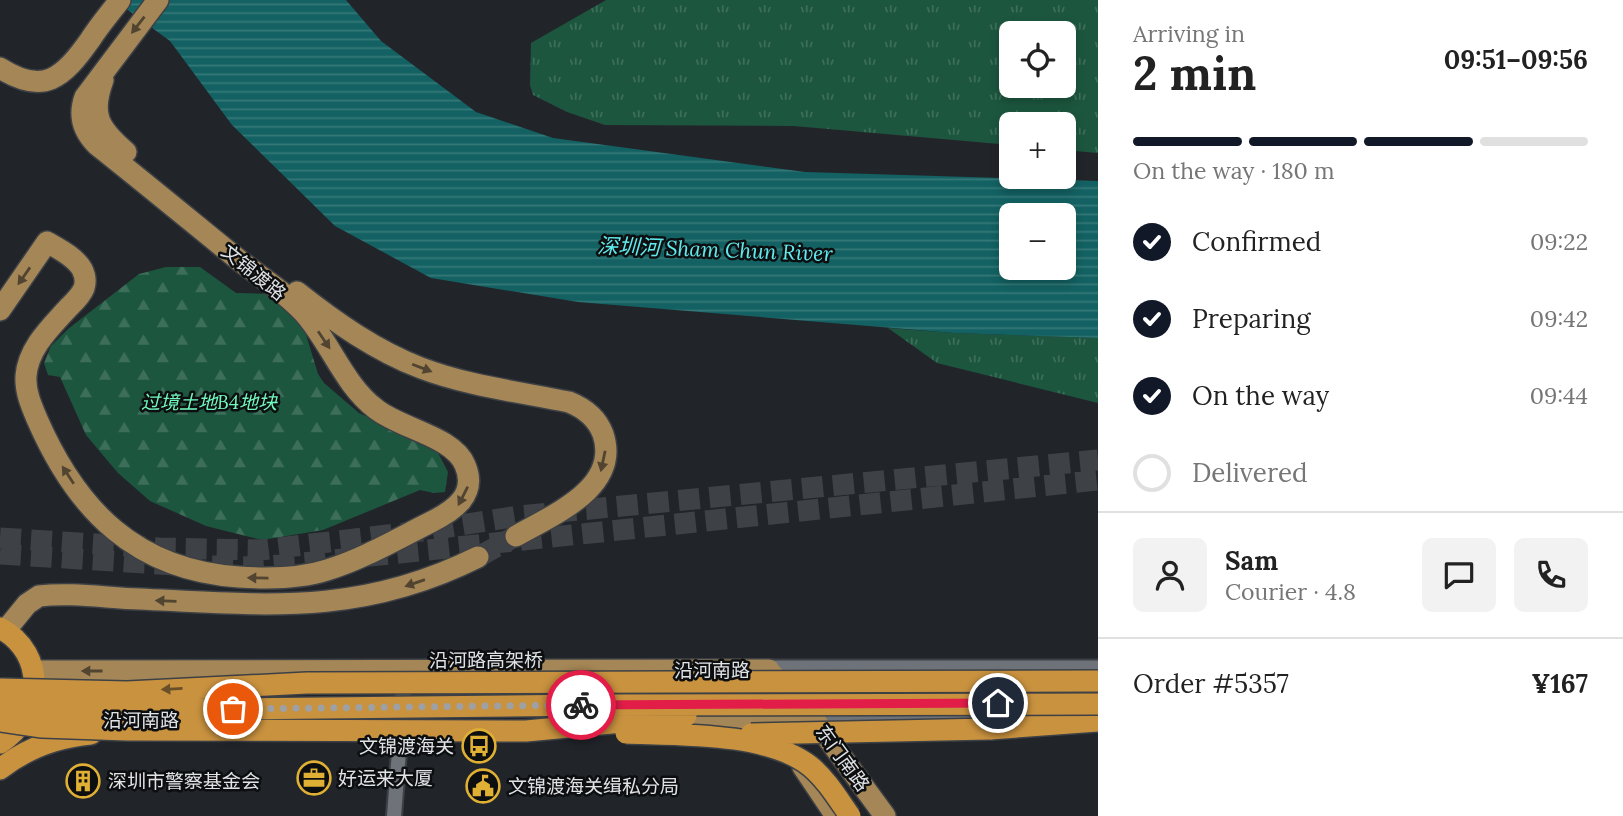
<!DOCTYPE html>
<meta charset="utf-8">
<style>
body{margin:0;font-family:Lora,"Noto Sans SC",serif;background:#f2f2f2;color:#222;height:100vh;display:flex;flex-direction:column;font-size:26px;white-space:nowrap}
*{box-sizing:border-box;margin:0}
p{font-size:23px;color:#767676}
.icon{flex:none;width:38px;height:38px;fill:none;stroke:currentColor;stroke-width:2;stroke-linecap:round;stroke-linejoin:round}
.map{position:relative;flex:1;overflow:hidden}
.sheet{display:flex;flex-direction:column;background:#fff;width:525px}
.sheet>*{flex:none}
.controls{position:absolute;left:999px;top:21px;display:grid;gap:14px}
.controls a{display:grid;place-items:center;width:77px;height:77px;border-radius:10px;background:#fff;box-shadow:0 4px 10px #0003;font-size:35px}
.pin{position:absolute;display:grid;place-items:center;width:60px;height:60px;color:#fff;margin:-30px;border:4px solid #fff;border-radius:50%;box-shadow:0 2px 7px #0007}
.courier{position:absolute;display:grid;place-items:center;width:70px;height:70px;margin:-35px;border:5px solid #e11d48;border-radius:50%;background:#fff;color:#222;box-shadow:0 2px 9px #0007}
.summary em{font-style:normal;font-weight:800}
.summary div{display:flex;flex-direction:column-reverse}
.summary{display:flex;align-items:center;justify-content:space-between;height:119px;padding:0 35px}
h1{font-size:46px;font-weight:800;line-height:52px}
.bar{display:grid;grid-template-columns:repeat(4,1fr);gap:10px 7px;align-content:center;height:84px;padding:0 35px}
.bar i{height:9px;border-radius:5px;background:#e0e0e0}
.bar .on{background:#111827}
.bar p{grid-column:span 4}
.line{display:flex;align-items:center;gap:18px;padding:0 35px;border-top:2px solid #e0e0e0}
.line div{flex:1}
.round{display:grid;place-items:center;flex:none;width:74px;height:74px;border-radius:10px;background:#f2f2f2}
ol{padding:0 35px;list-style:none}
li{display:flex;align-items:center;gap:21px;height:77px}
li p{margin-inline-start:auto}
li .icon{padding:7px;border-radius:50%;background:#111827;color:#fff;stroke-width:4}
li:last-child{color:#767676}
li i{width:38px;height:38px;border:4px solid #e0e0e0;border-radius:50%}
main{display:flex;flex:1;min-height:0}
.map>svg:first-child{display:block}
.grass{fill:url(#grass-tufts);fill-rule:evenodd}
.forest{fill:url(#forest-firs)}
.water{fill:url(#water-rules);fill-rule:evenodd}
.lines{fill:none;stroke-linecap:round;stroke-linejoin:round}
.primary-tunnel{stroke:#3e4246;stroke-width:21;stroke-dasharray:21 10;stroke-linecap:butt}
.highway-tunnel{stroke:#3e4246;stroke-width:21;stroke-dasharray:21 10;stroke-linecap:butt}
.street-casing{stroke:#3d4146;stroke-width:18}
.secondary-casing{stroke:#3d4146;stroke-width:23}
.primary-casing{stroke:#3d4146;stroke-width:24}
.highway-casing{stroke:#3d4146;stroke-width:24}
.street{stroke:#6e7379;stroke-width:14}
.secondary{stroke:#6e7379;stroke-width:19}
.primary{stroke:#a58656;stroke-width:21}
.highway{stroke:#c9923f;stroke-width:21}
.highway-bridge-casing{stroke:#3d4146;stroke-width:24;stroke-linecap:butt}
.highway-bridge{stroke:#c9923f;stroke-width:21}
.oneway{fill:#514430}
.oneway2{fill:#6a5028}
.done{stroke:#9da0a4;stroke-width:7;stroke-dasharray:0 12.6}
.route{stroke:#e11d48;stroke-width:9}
.labels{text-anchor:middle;stroke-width:5;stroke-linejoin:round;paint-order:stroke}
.street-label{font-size:19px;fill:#e0e3e6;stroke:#0c0e10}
.park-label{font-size:19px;font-style:italic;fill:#70f8bd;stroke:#0c0e10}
.poi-label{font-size:19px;fill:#e0e3e6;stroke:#0c0e10;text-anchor:start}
.water-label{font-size:21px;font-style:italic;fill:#61eaed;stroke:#0c0e10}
</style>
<main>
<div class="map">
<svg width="1098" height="816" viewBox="0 0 1098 816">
<defs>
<pattern id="grass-tufts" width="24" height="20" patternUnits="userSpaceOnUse" patternTransform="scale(1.75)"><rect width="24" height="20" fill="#1c563e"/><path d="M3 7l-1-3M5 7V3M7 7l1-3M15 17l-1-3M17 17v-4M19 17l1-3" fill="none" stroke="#3d6e5a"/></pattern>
<pattern id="forest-firs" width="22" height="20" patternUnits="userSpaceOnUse" patternTransform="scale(1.75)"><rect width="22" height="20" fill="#1c563e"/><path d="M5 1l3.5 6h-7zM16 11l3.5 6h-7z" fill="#3d6e5a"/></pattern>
<pattern id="water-rules" width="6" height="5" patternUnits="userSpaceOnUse" patternTransform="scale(1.75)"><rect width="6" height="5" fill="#136162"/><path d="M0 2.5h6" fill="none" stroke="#357878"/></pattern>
</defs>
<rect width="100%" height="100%" fill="#21252a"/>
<!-- grass -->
<path class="grass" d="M606,0H1098V153L1064,150V124H1012L1011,145L794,126L605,125L567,112L533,95L530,85L531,43ZM1012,33H1064V86H1012Z
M888,328L954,333L1098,338V403L937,363Z"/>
<!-- forest -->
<path class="forest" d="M166,267H200L236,293L270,294L301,318L318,374L324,383L359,413L414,437L437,451L448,472L445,492L434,493L420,490L323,530L262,540L206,526L150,501L118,473L86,435L60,377L48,375L44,363L51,346L68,329L139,274Z"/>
<!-- water -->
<path class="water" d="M114,0H346L381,41L476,112L553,138L805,172L1098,181V338L954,333L578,302L431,278L335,226L232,125L170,41ZM1012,215H1064V268H1012Z"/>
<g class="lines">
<!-- primary-tunnel -->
<path class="primary-tunnel" d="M478,557L516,536"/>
<!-- highway-tunnel -->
<path class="highway-tunnel" d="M0,538L159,548L261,550L430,530L518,516L1098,460
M0,554L176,565
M212,566L258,567L313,562L1098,480"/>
<defs>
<path id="street" d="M394,816L405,674"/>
<path id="secondary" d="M769,670H1098
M816,722L1025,717"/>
<path id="primary" d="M0,68C44,96 63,78 90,40C99,26 110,13 120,0
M103,80C90,115 99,129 126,152
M297,292C335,322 376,351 421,368C468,386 520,392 569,402C584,408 597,418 603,434C621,488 552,515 516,536
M0,310L47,242C59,249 75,257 82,269C85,275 86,282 84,288C81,296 74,302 68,308C51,327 28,348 26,376C25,391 31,405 37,419C77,511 136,570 239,577C268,579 299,579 327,570C363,559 397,539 431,522C453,511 478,495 465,465C453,436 401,429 376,409C344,385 330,342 304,313C286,293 261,277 240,261C192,222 145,183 97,145C83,131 78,116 85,97L158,0
M5,631L27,604L39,596C71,592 107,598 140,599C266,605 360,616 478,557
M33,671L769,670
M771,673L816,722L885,816
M667,721L816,722
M803,767L836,816"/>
<path id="highway" d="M0,628C48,654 43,716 0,743
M990,729L1098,721
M0,769C27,748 56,737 91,734"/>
</defs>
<!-- street casing -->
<use href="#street" class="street-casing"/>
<!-- secondary casing -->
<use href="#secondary" class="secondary-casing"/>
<!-- primary casing -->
<use href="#primary" class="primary-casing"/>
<!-- highway casing -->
<use href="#highway" class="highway-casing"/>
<!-- street -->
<use href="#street" class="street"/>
<!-- secondary -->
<use href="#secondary" class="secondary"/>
<!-- primary -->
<use href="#primary" class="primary"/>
<!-- highway -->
<use href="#highway" class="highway"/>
<defs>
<path id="highway-bridge" d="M0,689L127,692L307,683L1098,681
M0,709L60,711L593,705L1098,704
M0,721L42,727L127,730L526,731L686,716
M626,733C678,735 767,732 810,766C826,779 838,799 850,816
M751,734L990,729"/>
</defs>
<!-- highway-bridge casing -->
<use href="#highway-bridge" class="highway-bridge-casing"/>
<!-- highway-bridge -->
<use href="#highway-bridge" class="highway-bridge"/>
</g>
<!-- one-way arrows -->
<defs><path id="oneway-solid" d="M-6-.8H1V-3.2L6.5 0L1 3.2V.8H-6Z" transform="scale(1.75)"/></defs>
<g class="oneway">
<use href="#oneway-solid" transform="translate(138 25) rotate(128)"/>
<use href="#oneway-solid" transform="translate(24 276) rotate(125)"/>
<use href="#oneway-solid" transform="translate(324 340) rotate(56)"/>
<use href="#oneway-solid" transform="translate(422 368) rotate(21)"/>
<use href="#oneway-solid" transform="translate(603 461) rotate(102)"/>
<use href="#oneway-solid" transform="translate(68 475) rotate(-123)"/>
<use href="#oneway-solid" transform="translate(463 496) rotate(117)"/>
<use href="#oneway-solid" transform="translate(258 578) rotate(-179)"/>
<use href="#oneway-solid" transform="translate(415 583) rotate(161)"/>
<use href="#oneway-solid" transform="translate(166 601) rotate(-178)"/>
<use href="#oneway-solid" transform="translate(92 671) rotate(-180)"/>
</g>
<use class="oneway2" href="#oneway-solid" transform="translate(172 689) rotate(177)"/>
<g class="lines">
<!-- done -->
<path class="done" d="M233,709L581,705"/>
<!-- route -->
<path class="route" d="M581,705L998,703"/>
</g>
<!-- icons -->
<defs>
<symbol id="bus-ring" viewBox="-11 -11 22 22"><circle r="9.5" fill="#0c0e10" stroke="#e0b034" stroke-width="1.5"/><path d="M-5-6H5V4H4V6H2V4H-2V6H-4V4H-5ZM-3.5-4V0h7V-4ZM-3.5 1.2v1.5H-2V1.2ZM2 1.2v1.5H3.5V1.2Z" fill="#e0b034"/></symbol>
<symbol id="office-ring" viewBox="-11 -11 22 22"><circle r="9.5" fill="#0c0e10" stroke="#e0b034" stroke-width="1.5"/><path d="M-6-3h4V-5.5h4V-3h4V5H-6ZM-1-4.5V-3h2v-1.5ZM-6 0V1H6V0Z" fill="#e0b034"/></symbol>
<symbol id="building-ring" viewBox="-11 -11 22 22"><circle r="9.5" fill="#0c0e10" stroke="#e0b034" stroke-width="1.5"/><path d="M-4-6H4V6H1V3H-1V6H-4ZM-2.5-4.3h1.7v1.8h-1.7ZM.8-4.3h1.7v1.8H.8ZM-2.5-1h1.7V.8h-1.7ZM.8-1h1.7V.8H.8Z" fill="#e0b034"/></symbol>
<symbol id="civic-ring" viewBox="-11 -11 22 22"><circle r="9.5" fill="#0c0e10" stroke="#e0b034" stroke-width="1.5"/><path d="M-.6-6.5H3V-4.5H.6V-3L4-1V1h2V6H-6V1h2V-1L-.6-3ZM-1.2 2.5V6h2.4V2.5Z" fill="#e0b034"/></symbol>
</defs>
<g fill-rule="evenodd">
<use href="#bus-ring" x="460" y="727" width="38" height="38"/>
<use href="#office-ring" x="295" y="759" width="38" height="38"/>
<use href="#building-ring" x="64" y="762" width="38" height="38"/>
<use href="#civic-ring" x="464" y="767" width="38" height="38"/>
</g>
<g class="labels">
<!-- street labels -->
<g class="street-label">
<text transform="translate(254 272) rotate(39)" y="7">文锦渡路</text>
<text x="486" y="667">沿河路高架桥</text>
<text x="712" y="677">沿河南路</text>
<text x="141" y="727">沿河南路</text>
<text transform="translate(843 758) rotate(54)" y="7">东门南路</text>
</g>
<!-- park labels -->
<g class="park-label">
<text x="209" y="409">过境土地B4地块</text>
</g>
<!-- poi labels -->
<g class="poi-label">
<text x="454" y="753" text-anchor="end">文锦渡海关</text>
<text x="338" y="785">好运来大厦</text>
<text x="108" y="788">深圳市警察基金会</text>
<text x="508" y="793">文锦渡海关缉私分局</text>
</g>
<!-- water labels -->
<g class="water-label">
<text transform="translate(715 250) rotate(2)" y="7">深圳河 Sham Chun River</text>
</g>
</g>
</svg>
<div class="controls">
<a><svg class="icon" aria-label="locate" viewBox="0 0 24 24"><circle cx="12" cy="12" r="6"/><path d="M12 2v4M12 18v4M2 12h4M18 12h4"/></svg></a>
<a>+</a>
<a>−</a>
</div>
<div class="pin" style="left:233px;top:709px;background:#ea580c"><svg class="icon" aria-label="bag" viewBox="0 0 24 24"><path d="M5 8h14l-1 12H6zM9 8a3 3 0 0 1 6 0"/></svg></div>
<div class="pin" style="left:998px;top:703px;background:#1f2937"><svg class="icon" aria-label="home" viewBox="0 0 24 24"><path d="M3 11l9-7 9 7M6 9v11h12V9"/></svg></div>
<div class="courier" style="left:581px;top:705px"><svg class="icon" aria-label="bike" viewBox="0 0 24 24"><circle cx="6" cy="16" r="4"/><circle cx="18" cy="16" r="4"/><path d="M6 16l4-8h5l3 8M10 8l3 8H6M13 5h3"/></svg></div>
</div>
<section class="sheet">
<div class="summary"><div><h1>2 min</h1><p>Arriving in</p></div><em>09:51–09:56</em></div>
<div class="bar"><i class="on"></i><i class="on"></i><i class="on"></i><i></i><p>On the way · 180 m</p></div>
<ol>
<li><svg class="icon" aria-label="check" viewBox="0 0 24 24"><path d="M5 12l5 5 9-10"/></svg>Confirmed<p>09:22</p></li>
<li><svg class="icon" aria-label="check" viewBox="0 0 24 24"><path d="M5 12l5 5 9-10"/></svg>Preparing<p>09:42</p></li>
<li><svg class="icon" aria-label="check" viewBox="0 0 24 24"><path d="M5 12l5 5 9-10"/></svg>On the way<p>09:44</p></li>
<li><i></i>Delivered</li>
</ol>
<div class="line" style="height:126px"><a class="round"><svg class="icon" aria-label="person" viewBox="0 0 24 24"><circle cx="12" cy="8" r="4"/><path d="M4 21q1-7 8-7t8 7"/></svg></a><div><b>Sam</b><p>Courier · 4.8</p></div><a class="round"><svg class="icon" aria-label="chat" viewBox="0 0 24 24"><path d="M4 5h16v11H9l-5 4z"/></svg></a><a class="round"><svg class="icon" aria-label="phone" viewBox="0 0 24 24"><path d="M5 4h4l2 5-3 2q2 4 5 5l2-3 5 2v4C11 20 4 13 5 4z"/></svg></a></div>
<div class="line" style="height:91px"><div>Order #5357</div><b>¥167</b></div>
</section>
</main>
